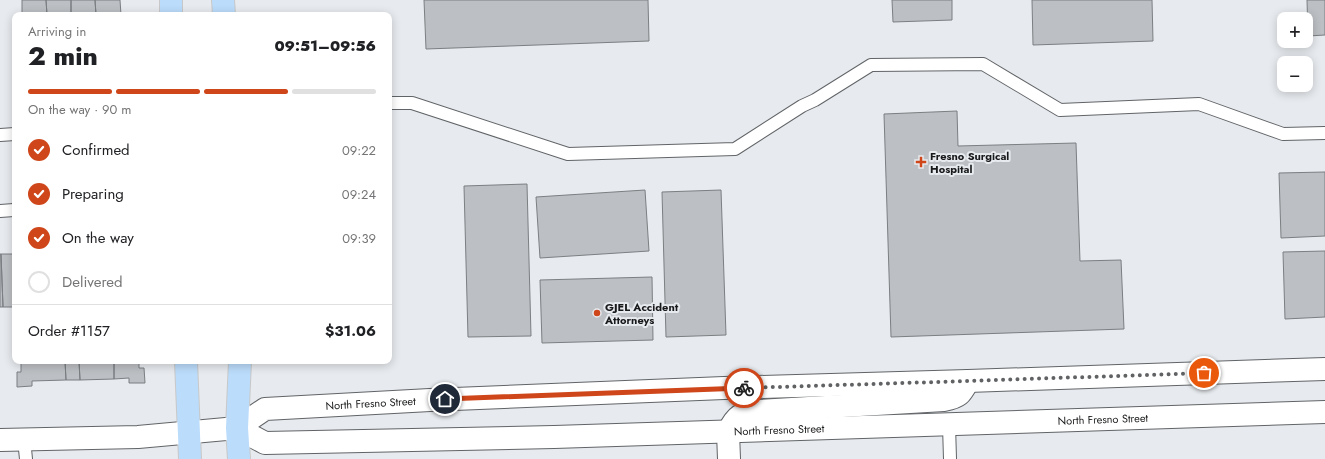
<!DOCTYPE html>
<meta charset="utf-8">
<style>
body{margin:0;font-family:Jost,sans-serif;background:#f2f2f2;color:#202124;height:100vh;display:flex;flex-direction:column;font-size:15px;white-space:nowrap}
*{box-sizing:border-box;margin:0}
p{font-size:13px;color:#757577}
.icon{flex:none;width:22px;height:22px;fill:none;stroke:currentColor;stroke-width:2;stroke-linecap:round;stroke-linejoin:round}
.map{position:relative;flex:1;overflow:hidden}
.panel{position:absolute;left:12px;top:12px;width:380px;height:352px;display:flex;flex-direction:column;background:#fff;border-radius:8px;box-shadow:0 2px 10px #0003}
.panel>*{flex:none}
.tools{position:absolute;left:1277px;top:12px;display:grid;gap:8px}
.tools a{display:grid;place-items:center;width:36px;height:36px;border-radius:8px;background:#fff;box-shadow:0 2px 10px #0003;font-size:20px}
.pin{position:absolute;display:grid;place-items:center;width:34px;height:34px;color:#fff;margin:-17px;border:2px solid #fff;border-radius:50%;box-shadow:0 1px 4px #0007}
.courier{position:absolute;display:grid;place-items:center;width:40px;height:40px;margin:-20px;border:3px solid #ce4619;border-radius:50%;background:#fff;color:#222;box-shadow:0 1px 5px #0007}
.overview em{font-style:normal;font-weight:800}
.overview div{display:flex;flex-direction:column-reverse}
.overview{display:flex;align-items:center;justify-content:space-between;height:68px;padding:0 16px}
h1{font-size:26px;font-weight:800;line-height:30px}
.bar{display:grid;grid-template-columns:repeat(4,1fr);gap:6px 4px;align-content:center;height:48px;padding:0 16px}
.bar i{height:5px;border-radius:3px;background:#e0e0e0}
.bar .active{background:#ce4619}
.bar p{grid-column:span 4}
.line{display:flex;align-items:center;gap:10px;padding:0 16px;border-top:1px solid #e0e0e0}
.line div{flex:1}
ol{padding:0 16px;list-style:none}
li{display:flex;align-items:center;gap:12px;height:44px}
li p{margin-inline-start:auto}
li .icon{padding:4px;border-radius:50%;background:#ce4619;color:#fff;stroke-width:4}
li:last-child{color:#757577}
li i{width:22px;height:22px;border:2px solid #e0e0e0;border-radius:50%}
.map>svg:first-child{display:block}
.building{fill:#bcbfc3;stroke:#7b7f82}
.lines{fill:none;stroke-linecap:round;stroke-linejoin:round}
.service-casing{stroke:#616467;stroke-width:14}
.minor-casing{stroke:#616467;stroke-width:24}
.secondary-casing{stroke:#616467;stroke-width:24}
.primary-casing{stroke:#c8c8c8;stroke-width:24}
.service{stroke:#fff;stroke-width:12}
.minor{stroke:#fff;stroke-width:22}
.secondary{stroke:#fff;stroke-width:22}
.primary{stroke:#bbdcfb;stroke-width:22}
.done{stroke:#606264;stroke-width:4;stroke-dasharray:0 7.2}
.route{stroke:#ce4619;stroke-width:5}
.poi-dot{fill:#ce4619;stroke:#e7eaee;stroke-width:1.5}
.labels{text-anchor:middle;stroke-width:4;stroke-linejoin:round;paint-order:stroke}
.poi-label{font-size:11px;font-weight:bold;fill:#18191a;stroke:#e7eaee;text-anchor:start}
.street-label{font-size:11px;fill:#18191a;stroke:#e7eaee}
</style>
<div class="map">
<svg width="1325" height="459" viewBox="0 0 1325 459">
<rect width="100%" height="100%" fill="#e7eaee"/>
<!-- building -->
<path class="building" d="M22,0H46L47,15H22Z
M46,0H71V15H47Z
M71,0H95L96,15H71Z
M95,0H120L121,15H96Z
M424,0H648L649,41L426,49Z
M892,0H952V20L893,22Z
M1032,0H1152L1153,41L1033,45Z
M1307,0H1325V35L1308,36Z
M957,111L958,146L1076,143L1080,261L1121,260L1124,329L891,337L884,114Z
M1325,172V236L1281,238L1279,173Z
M527,184L531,336L468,337L464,186Z
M645,190L649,251L540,258L536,197Z
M721,190L726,335L666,337L662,192Z
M1325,251V317L1285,319L1283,252Z
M0,254H1L3,307H0Z
M1,254H15V307H3Z
M389,265L391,345H389Z
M652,277L653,340L542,343L540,280Z
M21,361H65L66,380L32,381V386L17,387V372H21Z
M65,361H85H79L80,380H66Z
M79,361H114V379L80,380Z
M114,361H139V368H144L145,383H129V378L114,379Z"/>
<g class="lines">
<defs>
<path id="service" d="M389,103H412L568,154L735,149L802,106L815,100L871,65L983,64L1060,110L1199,104L1283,134L1325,133
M0,135L15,134
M0,211L14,210L15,209
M949,425L950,459
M24,439L26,459"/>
<path id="minor" d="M728,432L729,459"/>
<g id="secondary">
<path id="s1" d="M237,428L265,443L554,437L1325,412"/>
<path d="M728,432C737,414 740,414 759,411L944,400C960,397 961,394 968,381"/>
<path id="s2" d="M0,440L138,437L237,428L265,409L430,400L724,388L968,381L1325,369"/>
</g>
<path id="primary" d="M171,0V15
M223,0L224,15
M186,361L190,459
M239,459L237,428L240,361"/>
</defs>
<!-- service casing -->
<use href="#service" class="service-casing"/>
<!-- minor casing -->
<use href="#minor" class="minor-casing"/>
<!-- secondary casing -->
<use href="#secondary" class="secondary-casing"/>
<!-- primary casing -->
<use href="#primary" class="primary-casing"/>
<!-- service -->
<use href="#service" class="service"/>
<!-- minor -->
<use href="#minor" class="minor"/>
<!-- secondary -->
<use href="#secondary" class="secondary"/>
<!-- primary -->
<use href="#primary" class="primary"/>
</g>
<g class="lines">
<!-- done -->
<path class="done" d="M744,388L968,381L1204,373"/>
<!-- route -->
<path class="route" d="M445,399L744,388"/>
</g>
<!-- markers -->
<g class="poi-dot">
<path d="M919 156h4v4h4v4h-4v4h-4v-4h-4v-4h4z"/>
<circle cx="597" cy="313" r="4"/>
</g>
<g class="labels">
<!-- poi labels -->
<g class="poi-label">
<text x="930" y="160">Fresno Surgical<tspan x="930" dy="13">Hospital</tspan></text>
<text x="605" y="311">GJEL Accident<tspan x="605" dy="13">Attorneys</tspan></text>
</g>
<!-- street labels -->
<g class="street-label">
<text dy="4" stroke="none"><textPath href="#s2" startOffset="377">North Fresno Street</textPath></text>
<text dy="4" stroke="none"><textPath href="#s1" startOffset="870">North Fresno Street</textPath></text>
<text dy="4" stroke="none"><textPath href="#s1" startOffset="546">North Fresno Street</textPath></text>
</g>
</g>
</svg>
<div class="tools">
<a>+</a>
<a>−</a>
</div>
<div class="pin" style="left:1204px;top:373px;background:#ea580c"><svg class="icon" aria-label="bag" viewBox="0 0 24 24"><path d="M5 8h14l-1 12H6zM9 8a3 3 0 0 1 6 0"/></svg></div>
<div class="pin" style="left:445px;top:399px;background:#1f2937"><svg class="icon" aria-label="home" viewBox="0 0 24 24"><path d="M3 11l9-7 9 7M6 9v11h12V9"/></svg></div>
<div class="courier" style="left:744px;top:388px"><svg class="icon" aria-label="bike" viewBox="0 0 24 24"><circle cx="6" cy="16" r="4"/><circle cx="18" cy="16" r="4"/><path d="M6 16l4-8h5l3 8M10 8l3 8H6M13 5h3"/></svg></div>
<section class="panel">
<div class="overview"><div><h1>2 min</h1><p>Arriving in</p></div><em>09:51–09:56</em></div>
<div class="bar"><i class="active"></i><i class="active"></i><i class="active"></i><i></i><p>On the way · 90 m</p></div>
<ol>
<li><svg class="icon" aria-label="check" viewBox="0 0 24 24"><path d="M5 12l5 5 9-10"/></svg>Confirmed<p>09:22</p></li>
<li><svg class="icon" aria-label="check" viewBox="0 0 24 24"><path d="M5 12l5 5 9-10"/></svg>Preparing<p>09:24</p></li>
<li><svg class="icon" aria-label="check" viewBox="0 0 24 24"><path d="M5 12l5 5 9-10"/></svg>On the way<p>09:39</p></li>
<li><i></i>Delivered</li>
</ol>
<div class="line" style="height:52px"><div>Order #1157</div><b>$31.06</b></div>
</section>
</div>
